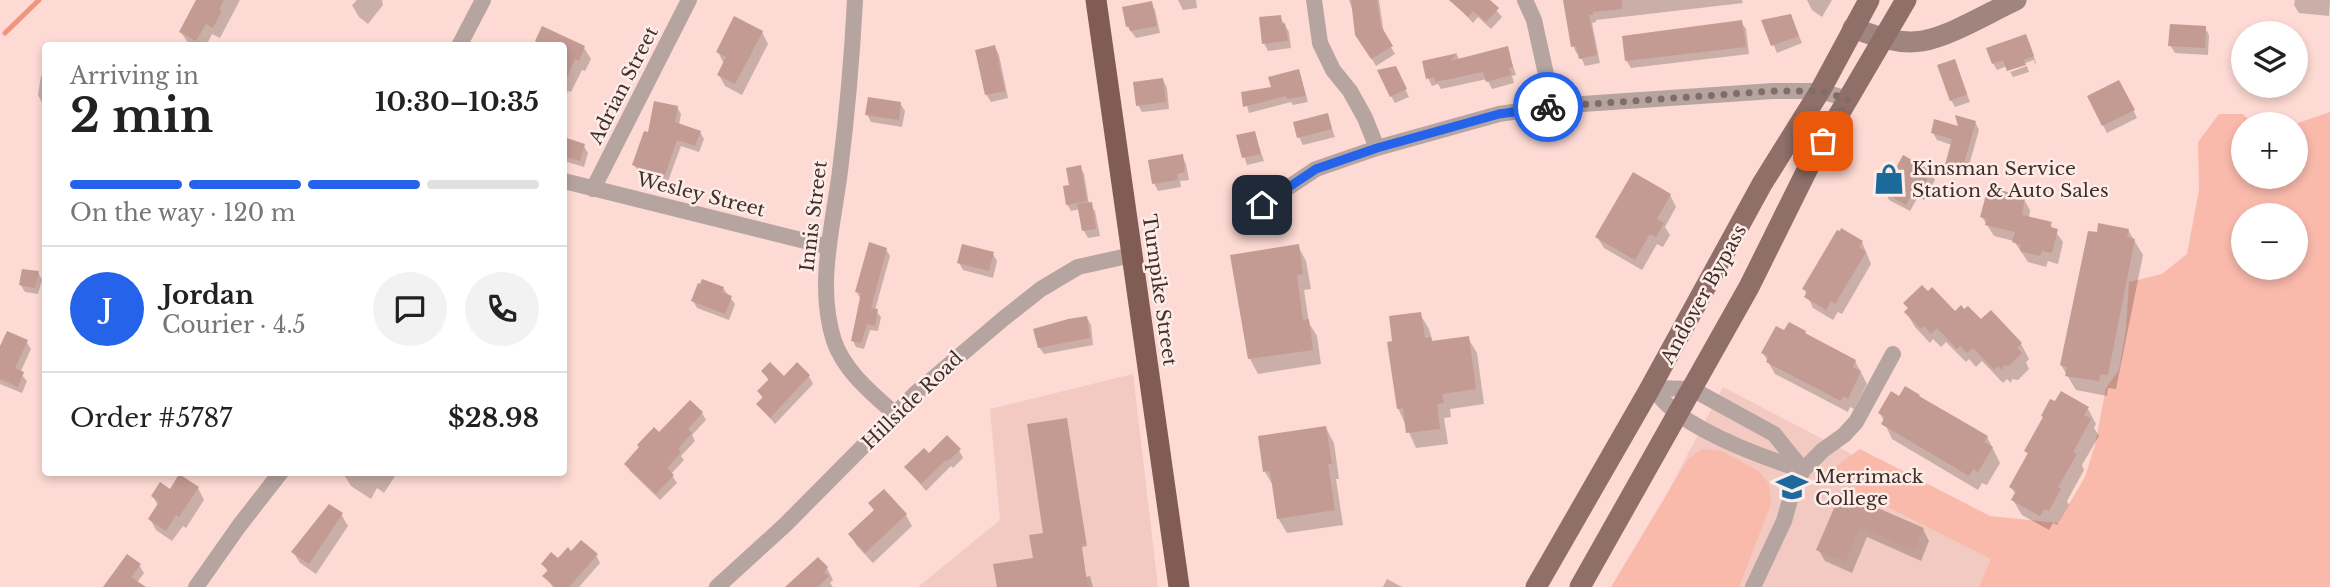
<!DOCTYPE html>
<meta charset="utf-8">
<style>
body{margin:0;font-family:"Libre Baskerville",serif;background:#f2f2f2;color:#222;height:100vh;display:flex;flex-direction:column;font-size:26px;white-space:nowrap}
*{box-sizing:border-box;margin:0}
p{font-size:23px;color:#767676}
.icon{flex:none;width:38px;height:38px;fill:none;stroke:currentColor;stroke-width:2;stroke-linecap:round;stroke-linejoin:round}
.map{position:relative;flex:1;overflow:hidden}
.sheet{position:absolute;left:42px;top:42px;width:525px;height:434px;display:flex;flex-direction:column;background:#fff;border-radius:7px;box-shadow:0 4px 10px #0003}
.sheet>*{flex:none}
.buttons{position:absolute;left:2231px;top:21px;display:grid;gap:14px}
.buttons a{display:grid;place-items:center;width:77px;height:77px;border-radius:50%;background:#fff;box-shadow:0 4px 10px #0003;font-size:35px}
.pin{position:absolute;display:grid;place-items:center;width:60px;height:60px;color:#fff;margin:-30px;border-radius:14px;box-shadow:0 4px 10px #0006}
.courier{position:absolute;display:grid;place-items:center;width:70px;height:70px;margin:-35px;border:5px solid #2563eb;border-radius:50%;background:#fff;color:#222;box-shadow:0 2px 9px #0007}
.headline em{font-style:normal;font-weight:700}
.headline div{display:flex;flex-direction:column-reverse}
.headline{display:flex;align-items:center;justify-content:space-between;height:119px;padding:0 28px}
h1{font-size:46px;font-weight:700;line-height:52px}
.bar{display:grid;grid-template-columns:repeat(4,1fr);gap:10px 7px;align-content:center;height:84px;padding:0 28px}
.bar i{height:9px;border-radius:5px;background:#e0e0e0}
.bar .on{background:#2563eb}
.bar p{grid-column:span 4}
.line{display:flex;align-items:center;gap:18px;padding:0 28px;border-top:2px solid #e0e0e0}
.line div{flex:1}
.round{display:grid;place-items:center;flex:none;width:74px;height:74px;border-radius:37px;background:#f2f2f2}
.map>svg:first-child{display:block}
.built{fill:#f2cac1}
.green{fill:#f9baac;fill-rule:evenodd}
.shadow{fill:#0003}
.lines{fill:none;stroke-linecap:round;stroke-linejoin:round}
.stream{stroke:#f29580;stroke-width:5}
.building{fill:#c39b92}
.street{stroke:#b6a4a0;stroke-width:16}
.secondary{stroke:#a0857f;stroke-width:21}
.primary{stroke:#8f6f68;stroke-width:21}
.highway{stroke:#805c54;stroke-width:21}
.done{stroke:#826c66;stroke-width:7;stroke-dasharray:0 12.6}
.route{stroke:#2563eb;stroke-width:9}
.labels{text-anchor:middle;stroke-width:5;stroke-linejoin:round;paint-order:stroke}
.street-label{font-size:19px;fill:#40302c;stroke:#feece8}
.poi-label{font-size:19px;fill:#40302c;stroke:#feece8;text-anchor:start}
</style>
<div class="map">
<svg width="2330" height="587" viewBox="0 0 2330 587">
<rect width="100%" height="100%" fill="#fddad3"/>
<!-- built -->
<path class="built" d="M1133,374L1158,587H918L1000,520L990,409Z
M1723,387L2106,587H1618Z"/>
<!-- green -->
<path class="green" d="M2330,112V587H1979L1991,559L1824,475L1860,449L1990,516L2058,523L2085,477L2095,445L2106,388L2119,370L2126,329L2129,282L2162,274L2187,254L2199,190L2198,142L2219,114H2243L2253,124H2244V177H2296L2295,124ZM2244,215H2296V268H2244Z
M1702,449L1722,451L1760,472L1769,484L1771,504L1739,587H1611L1688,459Z"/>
<!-- shadow -->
<path class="shadow" d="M198,0H240L220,38L212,34L206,46L188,43L181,32Z
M357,0H382L383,5L368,24L359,17L352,5Z
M1178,0H1196L1197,8L1183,10Z
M1349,0H1379L1384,35L1395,54L1376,66L1357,34L1354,14Z
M1452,0H1488L1502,17L1491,29L1478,17L1473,23Z
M1565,0H1742L1743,3L1596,20V22L1592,23L1600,63L1585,66L1579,53L1577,54L1573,46Z
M1807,0H1832L1822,17L1812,10Z
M2295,0H2330L2329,16L2299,13L2294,5Z
M1151,3L1155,10L1160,33L1136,38L1127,26Z
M1280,17L1289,32L1291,48L1268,51L1264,43Z
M1741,22L1746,29L1749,54L1631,68L1626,60Z
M1764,22L1794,24L1802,43L1777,53Z
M543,28L584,48L591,59L585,71L582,70L571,92L568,91L564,100V46H535Z
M2205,28L2209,35L2208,55L2175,53L2170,45Z
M762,32L768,44L742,95L725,86L719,75L724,64L718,52Z
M2029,42L2036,63L2032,65L2035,64L2034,60L2008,69L2007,66L1997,70L1993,63Z
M995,47L999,55L1008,98L991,102L986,94Z
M1507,48L1516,75L1512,76L1514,83L1492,89L1487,79L1441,89L1438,84L1432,86L1428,78L1424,62L1457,55L1460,61Z
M1955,61L1970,102L1955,107L1951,100Z
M2027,66L2029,72L2013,77L2010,72Z
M1299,71L1308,102L1293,105L1291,102L1249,113L1243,93L1273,89Z
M41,76L46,77V110L38,95Z
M1399,76L1409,97L1395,103L1391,96Z
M1163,80L1167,88L1169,109L1142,112L1138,105Z
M2123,89L2137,118L2107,133L2103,125Z
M900,103L905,111L902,127L871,122L867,114Z
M677,107L681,114L679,125L700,132L704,139L699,152L681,146L668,181L638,171L634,165L649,135Z
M1327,115L1335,137L1303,145L1299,137Z
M1975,122L1979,130L1966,176L1951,172L1947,164L1952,145L1937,140L1933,133L1961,128Z
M1254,133L1264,161L1247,165L1238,137Z
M564,139L584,146L588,153L584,167L564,161Z
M1182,156L1186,164L1189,180L1180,181L1181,187L1158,191L1154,183Z
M1080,167L1084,174L1089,204L1095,211L1100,236L1088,238L1084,231L1080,209L1071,211L1067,204L1071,186Z
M1930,172L1935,180L1924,200L1918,197L1910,211L1889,200L1885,192Z
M1670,195L1676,207L1665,227L1670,235L1663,247L1657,244L1642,270L1604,248L1597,237Z
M2023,198L2030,210L2029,218L2050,224L2063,242L2058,264L2048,261L2046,267L2028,262L2014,241L1994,236L1982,217Z
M2128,230L2143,255L2116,389L2108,388L2107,396L2076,390L2061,365Z
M1862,242L1871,264L1842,314L1838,312L1833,320L1813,308L1804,289Z
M1298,246L1306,261L1311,289L1304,290L1309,323L1317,336L1321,364L1258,374L1250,359L1232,256Z
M886,249L890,256L875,310L881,317L878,331L870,330L864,349L856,347L853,341L860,298L856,291Z
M993,254L997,261L993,278L963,270L959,263Z
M38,272L42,280L38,294L25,292L20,284Z
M723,288L735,304L729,320L697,308L693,301Z
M1906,312L1955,313L1981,322L1991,313L2021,344L2029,359L2026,362L2029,369L2018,380L2012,379L2011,383L2007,379L2003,383L1982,361L1976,367L1969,359L1966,362L1946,342L1941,347L1933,339L1930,343L1915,327Z
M1420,314L1429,329L1433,343L1468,338L1477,353L1484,404L1450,409L1451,417L1444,418L1448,444L1416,448L1398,408L1394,342Z
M1087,318L1091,325L1093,345L1044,354L1039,347Z
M1805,332L1807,337L1855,361L1867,384L1854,409L1850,407L1848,412L1775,374L1763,353L1785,333Z
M26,341L31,349L20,373L27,381L22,393L0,384V351Z
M763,372L784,378L809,376L813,384L775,424L758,404L763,399L759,392L769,381Z
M1899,398L1987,437L2000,463L1987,485L1982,483L1978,490L1892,439L1880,413Z
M2088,409L2096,424L2094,428L2099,436L2082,465L2084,470L2067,501L2069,505L2057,525L2053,523L2049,530L2022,515L2013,500L2016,495L2011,487L2029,456L2026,451Z
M702,413L706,420L692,435L695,441L681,456L684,460L671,474L677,483L660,500L630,471L626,464Z
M1066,420L1087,546L1082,547L1086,577L1090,576L1093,587H997L1035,560L1045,534Z
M1326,428L1334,443L1339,479H1336L1343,525L1287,533L1278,518L1274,487L1265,472Z
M959,450L963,458L953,468L951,466L926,491L907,468L929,455Z
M346,472H397V473L384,493L377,488L371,499L351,486L344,475Z
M198,488L204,500L186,528L183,526L172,541L156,530L150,519L158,506L153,496L170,491Z
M1842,494L1923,529L1929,541L1921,561L1867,537L1852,573L1825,561L1818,549Z
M875,511L906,515L912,526L873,563L857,546L850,535Z
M341,514L348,526L316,574L300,563L293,552Z
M572,553L596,555L600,563L579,587H553L544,576L548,572L543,564L558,561Z
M818,560L827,568L833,580L830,583L833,587H788Z
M139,565L144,573L136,584L138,587H105Z
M1387,579L1402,587H1383Z"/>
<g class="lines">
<!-- stream -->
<path class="stream" d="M5,33L39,0"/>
</g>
<!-- building -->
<path class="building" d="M196,0H224L219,10L222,11L213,28L206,24L196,41L179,32Z
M1351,0H1377L1381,26L1393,46L1371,59L1355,35Z
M1449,0H1490L1499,8L1486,22L1473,11L1468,17Z
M1563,0H1622V9L1593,12V15H1589L1597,55L1579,59L1576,46L1571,47Z
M1152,1L1157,26L1130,31L1129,26L1126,27L1122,7Z
M1791,14L1799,36L1771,46L1761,20Z
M1281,15L1282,24L1285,23L1288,41L1262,44L1259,17Z
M734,16L763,31L735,84L717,75L726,57L716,52Z
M1742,20L1746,47L1625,61L1622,36Z
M2170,24L2206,26L2205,48L2168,46Z
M542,26L585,46L579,61L575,59L564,84V46H544L535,41Z
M2026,34L2034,56L2024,60L2026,65L2007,71L2003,60L1992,64L1986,48Z
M995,45L1005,91L985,95L975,50Z
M1508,46L1513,67L1509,68L1511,75L1486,82L1483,72L1435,82L1434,77L1426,79L1422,61L1458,53L1450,61Z
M1955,59L1967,94L1950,101L1937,65Z
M1396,66L1407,89L1390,97L1377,70Z
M1299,69L1306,96L1287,99L1286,96L1243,107L1241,92L1271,87L1268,77Z
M1163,78L1166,102L1136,106L1133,82Z
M2119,80L2135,110L2102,126L2087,96Z
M868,97L901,102L899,120L865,115Z
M654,101L678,106L675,122L701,131L695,146L677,140L665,175L632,165L644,131L648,132Z
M1328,113L1332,129L1297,138L1293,122Z
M1955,115L1976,121L1962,170L1945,165L1952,139L1931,133L1934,119L1958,126Z
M1255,131L1261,154L1242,158L1236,135Z
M564,137L585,144L580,161L564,156Z
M1183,154L1185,172L1177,174L1178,180L1152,184L1148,160Z
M1903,155L1932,171L1919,193L1914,190L1906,205L1883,192Z
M1081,165L1087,201L1066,205L1063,186L1069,185L1066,168Z
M1633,172L1671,194L1657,219L1664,223L1656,237L1650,234L1635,260L1595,237Z
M1993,188L2025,197L2022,215L2052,222L2050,227L2058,229L2052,253L2042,251L2040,256L2020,251L2021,245L2012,242L2015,232L1985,225L1987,219L1980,217L1987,191L1992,192Z
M1092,202L1096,229L1082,231L1077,204Z
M2098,223L2129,229L2127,237L2135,239L2108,375L2100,374L2099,381L2065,376L2067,367L2060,365L2088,231L2097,232Z
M1841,228L1863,241L1859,247L1866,252L1835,304L1831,301L1826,310L1804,297L1807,291L1802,289L1837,230L1840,231Z
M869,242L887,248L871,308L878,309L875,326L867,324L861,343L851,341L861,293L855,292Z
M962,244L994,252L989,271L957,263Z
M1299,244L1303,274L1297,275L1303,320L1309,319L1313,350L1248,359L1230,255Z
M22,269L39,271L35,288L19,285Z
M702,279L724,287L722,292L732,296L725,314L691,301L698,283L700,284Z
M1922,285L1928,291L1932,287L1955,311L1961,305L1964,309L1968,306L1981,319L1991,310L2022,343L2017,348L2022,353L2009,366L2004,365L2002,370L1998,366L1994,370L1973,348L1967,353L1960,346L1957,349L1937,328L1931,334L1924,326L1921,329L1904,312L1908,308L1903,303Z
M1421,312L1425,338L1431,337L1432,341L1469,336L1476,389L1442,394L1444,403L1437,404L1440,429L1406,433L1403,408L1397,409L1387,342L1392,341L1389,316Z
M1087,316L1090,338L1038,348L1033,329L1068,319Z
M1789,322L1806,331L1805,333L1856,360L1853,367L1861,371L1848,399L1844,396L1841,401L1766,362L1769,357L1761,353L1776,326L1784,330Z
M7,331L28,340L15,368L24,372L18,387L0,379V346Z
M770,362L784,376L797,362L810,375L770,418L756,404L763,397L757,391L769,379L761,371Z
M1905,386L1920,395L1919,396L1988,436L1984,442L1993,447L1978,472L1973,469L1969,476L1881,424L1885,417L1878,413L1891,391L1899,396Z
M2061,391L2089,407L2084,415L2091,419L2073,452L2077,454L2058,487L2061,489L2049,511L2044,509L2040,516L2011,500L2016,491L2009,487L2028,453L2024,451L2043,417L2041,416L2050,399L2055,401Z
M690,400L703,412L688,429L692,433L678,449L681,452L667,468L674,475L656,494L624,464L639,447L637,445L654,427L659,432Z
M1067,418L1086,543L1081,544L1088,587H997L993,564L1033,558L1029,535L1043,533L1027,424Z
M1326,426L1332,464H1328L1335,510L1277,519L1270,471L1263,472L1258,436Z
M947,435L961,449L948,461L946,460L921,484L904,467L924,448L929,453Z
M179,474L199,487L179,517L176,515L166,531L148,519L159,502L151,496L160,482L170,489Z
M884,489L907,514L865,553L848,534L874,510L868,503Z
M1841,492L1924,528L1914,551L1860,527L1845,562L1816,550Z
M329,504L343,513L309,564L291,552Z
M581,540L598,554L569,587H555L542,576L548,570L541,564L551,552L558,558L568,547L571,551Z
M127,554L141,564L131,577L146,587H103Z
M818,557L828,567L824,572L829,576L818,587H785Z"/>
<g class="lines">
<!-- street -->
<path class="street" d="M855,0C852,57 847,115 840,171C833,227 816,285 834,341C845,372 872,393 895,414
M1314,0L1320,43L1333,70L1350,91L1365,118L1377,148
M1525,0L1534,20L1553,106
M459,46L483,0
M564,181L829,247
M593,189L689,0
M1262,205L1316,169L1377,148L1499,114L1553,106L1773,91H1820L1848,99
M1651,388L1692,389L1774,434L1803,470C1764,458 1712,438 1678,414C1668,407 1660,396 1651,388Z
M196,587L239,526L281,472
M717,587L785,525L917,392L1003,319L1041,289L1078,267L1132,255
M1753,587L1784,521L1792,493L1803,470L1823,450L1844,435L1856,422L1893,354"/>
<!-- secondary -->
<path class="secondary" d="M1853,28C1875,36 1898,45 1922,41C1949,37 1990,12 2016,0"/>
<!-- primary -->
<path class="primary" d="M1536,587L1648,392L1762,184L1820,91L1869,0
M1580,587L1749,287L1811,162L1906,0"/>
<!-- highway -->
<path class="highway" d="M1096,0L1179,587"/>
</g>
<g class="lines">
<!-- done -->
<path class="done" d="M1548,107L1773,91H1820L1848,99L1823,141"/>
<!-- route -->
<path class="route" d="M1262,205L1316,169L1377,148L1499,114L1548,107"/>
</g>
<!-- icons -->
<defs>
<symbol id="shop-bare" viewBox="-9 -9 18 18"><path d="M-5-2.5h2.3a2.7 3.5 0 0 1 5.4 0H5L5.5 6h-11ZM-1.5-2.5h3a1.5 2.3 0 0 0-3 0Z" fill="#1c699c" stroke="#feece8" stroke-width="2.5" paint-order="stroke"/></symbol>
<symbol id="university-bare" viewBox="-9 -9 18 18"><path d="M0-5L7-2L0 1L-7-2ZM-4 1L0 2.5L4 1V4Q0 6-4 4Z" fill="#1c699c" stroke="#feece8" stroke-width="2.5" paint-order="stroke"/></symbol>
</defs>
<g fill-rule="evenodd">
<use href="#shop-bare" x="1867" y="157" width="44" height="44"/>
<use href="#university-bare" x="1770" y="465" width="44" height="44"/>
</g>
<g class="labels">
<!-- street labels -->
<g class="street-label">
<text transform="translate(623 85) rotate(-63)" y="7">Adrian Street</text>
<text transform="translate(701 194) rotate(14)" y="7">Wesley Street</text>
<text transform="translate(813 216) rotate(-83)" y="7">Innis Street</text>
<text transform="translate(1160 290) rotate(82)" y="7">Turnpike Street</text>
<text transform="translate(1703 294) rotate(-61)" y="7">Andover Bypass</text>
<text transform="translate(912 400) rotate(-44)" y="7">Hillside Road</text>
</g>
<!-- poi labels -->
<g class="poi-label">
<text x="1912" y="175">Kinsman Service<tspan x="1912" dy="22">Station &amp; Auto Sales</tspan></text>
<text x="1815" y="483">Merrimack<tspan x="1815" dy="22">College</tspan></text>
</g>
</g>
</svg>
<div class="buttons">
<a><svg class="icon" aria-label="layers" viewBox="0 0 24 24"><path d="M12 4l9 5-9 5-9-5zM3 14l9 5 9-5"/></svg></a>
<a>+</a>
<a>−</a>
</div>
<div class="pin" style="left:1823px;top:141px;background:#ea580c"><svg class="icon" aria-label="bag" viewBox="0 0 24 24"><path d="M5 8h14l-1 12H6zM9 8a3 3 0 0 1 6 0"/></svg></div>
<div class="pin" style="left:1262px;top:205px;background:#1f2937"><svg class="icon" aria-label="home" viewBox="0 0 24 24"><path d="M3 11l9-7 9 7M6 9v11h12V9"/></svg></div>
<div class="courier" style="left:1548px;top:107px"><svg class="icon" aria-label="bike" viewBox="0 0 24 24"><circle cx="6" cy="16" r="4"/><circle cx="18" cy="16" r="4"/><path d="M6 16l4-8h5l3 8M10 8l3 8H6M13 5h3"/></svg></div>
<section class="sheet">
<div class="headline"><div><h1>2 min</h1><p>Arriving in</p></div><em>10:30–10:35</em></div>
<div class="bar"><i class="on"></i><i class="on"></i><i class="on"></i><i></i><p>On the way · 120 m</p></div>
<div class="line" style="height:126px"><b class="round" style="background:#2563eb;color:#fff">J</b><div><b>Jordan</b><p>Courier · 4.5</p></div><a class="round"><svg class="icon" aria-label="chat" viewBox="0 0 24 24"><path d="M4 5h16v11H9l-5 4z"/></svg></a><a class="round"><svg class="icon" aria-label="phone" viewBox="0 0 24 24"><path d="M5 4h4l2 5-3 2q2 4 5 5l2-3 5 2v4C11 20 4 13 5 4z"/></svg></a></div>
<div class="line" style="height:91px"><div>Order #5787</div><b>$28.98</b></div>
</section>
</div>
